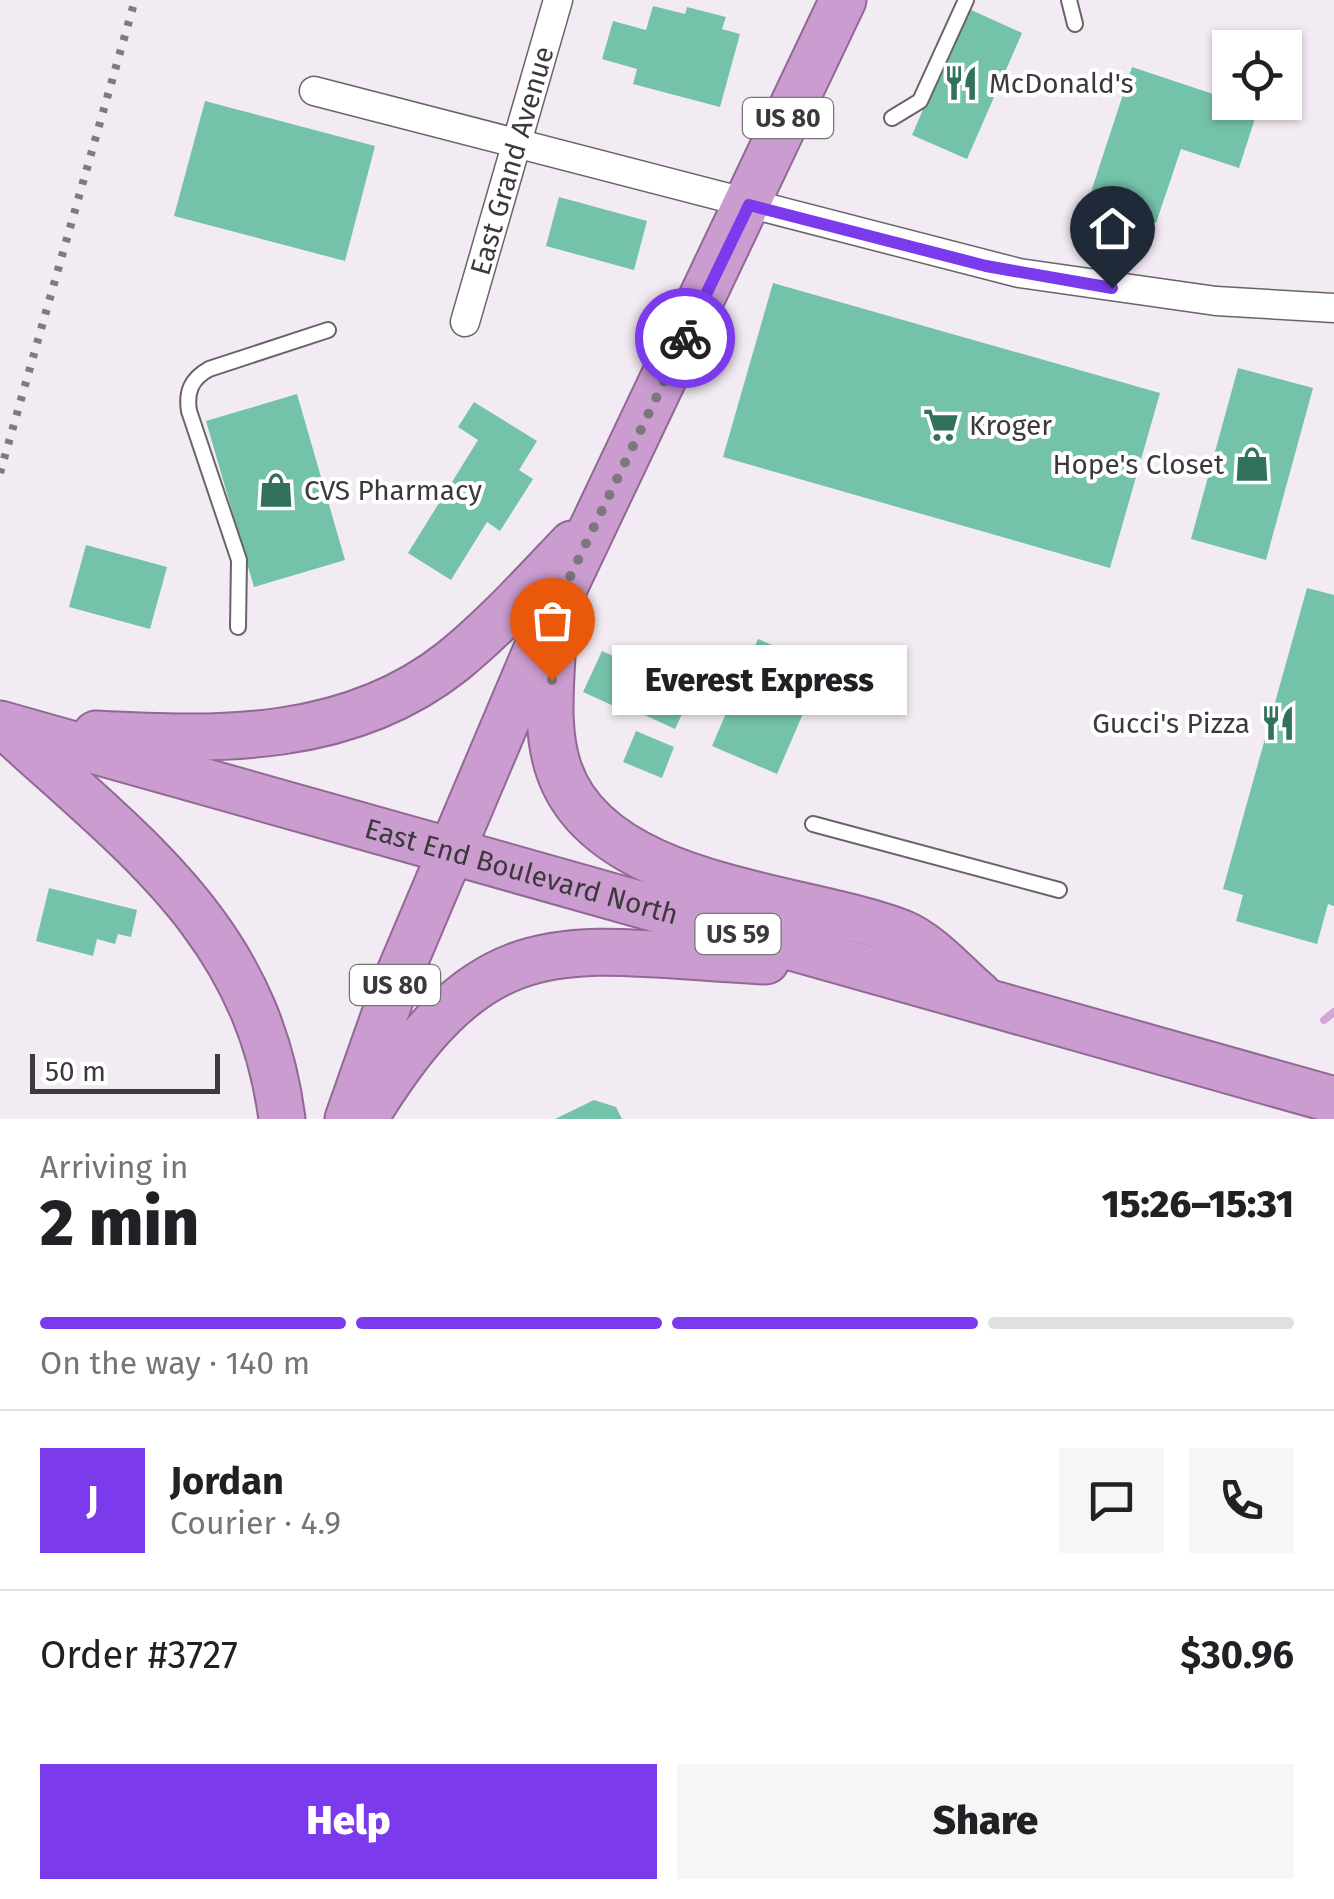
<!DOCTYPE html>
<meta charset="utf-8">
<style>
body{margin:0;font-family:"Fira Sans",sans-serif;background:#f6f6f6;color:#202124;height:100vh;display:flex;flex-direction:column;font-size:38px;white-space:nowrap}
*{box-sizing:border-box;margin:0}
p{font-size:32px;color:#757577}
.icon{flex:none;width:55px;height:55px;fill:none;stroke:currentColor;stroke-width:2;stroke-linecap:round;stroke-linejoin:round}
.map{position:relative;height:1119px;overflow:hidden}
.drawer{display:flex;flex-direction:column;background:#fff;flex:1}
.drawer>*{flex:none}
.buttons{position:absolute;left:1212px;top:30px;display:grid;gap:20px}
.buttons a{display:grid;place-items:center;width:90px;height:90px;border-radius:0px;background:#fff;box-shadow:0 2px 8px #0004;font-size:50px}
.scale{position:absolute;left:30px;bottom:25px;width:190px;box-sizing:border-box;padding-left:10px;border:5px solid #3c393c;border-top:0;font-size:28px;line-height:35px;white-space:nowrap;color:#3c393c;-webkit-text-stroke:8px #fff;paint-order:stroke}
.pin{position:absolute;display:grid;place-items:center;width:85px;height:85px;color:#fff;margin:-102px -42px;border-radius:50% 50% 50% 0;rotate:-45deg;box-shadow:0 0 10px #0007}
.pin .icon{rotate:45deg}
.courier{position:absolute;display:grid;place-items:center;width:100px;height:100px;margin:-50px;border:8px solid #7c3aed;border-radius:50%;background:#fff;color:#222;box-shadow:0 2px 12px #0007}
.bubble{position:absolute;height:70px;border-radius:0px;background:#fff;box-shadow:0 2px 8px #0004;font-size:32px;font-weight:800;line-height:70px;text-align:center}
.headline em{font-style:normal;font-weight:800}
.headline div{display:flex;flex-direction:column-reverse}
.headline{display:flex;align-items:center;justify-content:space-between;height:170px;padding:0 40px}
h1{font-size:65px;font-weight:800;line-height:75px}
.bar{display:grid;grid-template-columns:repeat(4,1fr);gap:15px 10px;align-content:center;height:120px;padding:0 40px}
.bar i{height:12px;border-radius:8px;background:#e0e0e0}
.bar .active{background:#7c3aed}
.bar p{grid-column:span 4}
.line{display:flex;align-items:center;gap:25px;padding:0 40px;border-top:2px solid #e0e0e0}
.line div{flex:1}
.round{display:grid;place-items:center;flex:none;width:105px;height:105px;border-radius:0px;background:#f6f6f6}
.action{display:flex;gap:20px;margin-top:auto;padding:20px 40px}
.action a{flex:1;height:115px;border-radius:0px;background:#7c3aed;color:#fff;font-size:40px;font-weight:800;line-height:115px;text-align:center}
.action a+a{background:#f6f6f6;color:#202124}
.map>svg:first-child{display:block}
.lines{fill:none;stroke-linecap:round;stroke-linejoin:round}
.stream{stroke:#d4a5d7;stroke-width:8}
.building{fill:#74c2a9}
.service-casing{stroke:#6a636a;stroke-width:18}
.minor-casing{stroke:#6a636a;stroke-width:31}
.trunk-casing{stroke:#906994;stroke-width:49}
.service{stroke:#fff;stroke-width:14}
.minor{stroke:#fff;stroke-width:28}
.trunk{stroke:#cb9ccf;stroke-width:45}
.rail{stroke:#7f7a7f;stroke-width:8;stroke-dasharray:5 10;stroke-linecap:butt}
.done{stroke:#7c777c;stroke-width:10;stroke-dasharray:0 18}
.route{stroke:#7c3aed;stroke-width:12}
.labels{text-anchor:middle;stroke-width:8;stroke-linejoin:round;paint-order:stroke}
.shield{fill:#fff;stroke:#767476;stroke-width:2.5}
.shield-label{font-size:25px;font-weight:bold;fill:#3c393c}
.poi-label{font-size:28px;fill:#3c393c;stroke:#fff;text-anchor:start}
.street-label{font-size:28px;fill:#3c393c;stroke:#fff}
</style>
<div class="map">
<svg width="1334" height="1119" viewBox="0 0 1334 1119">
<rect width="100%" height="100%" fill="#f3ebf3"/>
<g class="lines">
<!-- stream -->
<path class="stream" d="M1324,1020L1334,1012"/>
</g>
<!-- building -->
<path class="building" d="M653,6L685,14L687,7L726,17L722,29L740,34L720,107L633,84L637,69L602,59L613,21L646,30Z
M967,8L1022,33L967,159L912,135Z
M1132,67L1258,109L1239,168L1181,149L1156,223L1088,201Z
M205,101L375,146L345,261L174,216Z
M559,197L647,221L634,270L546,246Z
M773,283L1160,393L1110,568L723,457Z
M1238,368L1313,388L1266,560L1191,539Z
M297,394L345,560L254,587L206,421Z
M474,402L537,441L519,470L533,479L500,531L487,522L451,580L408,553L478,440L458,427Z
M86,545L167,567L150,629L69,607Z
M1307,588L1334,595V906L1328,904L1317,944L1236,921L1243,895L1223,889Z
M758,639L823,667L777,774L712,746Z
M650,646L693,665L683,686L693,691L675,729L623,705Z
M602,651L635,666L616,707L583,692Z
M636,731L674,747L662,778L623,762Z
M49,888L137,910L131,937L118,934L115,944L97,939L93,956L36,941Z
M594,1100L616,1107L622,1119H555Z"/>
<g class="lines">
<defs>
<path id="service" d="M1069,0L1075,24
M892,118L920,101L966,0
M238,627L239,560L189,411C186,392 191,379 209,369L328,330
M813,824L1059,890"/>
<g id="minor">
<path d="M314,91L1019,273L1216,301L1334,308"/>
<path id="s1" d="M465,322L558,0"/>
</g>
<g id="trunk">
<path d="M553,633C552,677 544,727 559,770C600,890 801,894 902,933C929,944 957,976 979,995"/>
<path id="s2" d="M0,724L1334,1100"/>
<path d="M13,734C140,850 258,935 282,1119"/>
<path d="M96,734C221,741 350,743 453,661C496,626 534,584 572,544"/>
<path d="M368,1113C489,918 562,950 766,961"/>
<path d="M348,1119L398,977L553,611L843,0"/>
</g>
</defs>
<!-- service casing -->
<use href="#service" class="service-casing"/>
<!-- minor casing -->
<use href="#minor" class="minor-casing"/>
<!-- trunk casing -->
<use href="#trunk" class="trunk-casing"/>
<!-- service -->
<use href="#service" class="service"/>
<!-- minor -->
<use href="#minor" class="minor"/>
<!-- trunk -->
<use href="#trunk" class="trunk"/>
<!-- rail -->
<path class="rail" d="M0,473L135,0"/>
</g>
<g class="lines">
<!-- done -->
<path class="done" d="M552,680L553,612L685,338"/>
<!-- route -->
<path class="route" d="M685,338L749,205L986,266L1112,288"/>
</g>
<!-- icons -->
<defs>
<symbol id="restaurant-bare" viewBox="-9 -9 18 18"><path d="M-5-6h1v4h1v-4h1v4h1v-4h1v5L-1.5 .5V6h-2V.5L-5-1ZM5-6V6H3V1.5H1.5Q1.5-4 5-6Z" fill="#31715e" stroke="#fff" stroke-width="2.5" paint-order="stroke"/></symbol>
<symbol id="supermarket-bare" viewBox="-9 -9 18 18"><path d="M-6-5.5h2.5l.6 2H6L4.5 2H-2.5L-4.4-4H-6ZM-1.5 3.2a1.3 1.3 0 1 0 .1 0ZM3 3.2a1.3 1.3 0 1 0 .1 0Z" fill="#31715e" stroke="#fff" stroke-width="2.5" paint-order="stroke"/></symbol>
<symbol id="shop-bare" viewBox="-9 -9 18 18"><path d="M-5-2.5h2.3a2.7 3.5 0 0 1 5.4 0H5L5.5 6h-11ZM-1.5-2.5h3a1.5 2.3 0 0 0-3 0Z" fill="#31715e" stroke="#fff" stroke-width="2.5" paint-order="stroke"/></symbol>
</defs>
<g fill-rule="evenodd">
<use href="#restaurant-bare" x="936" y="58" width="50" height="50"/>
<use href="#supermarket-bare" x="916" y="400" width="50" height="50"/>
<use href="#shop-bare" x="1227" y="439" width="50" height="50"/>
<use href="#shop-bare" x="251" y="465" width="50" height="50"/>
<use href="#restaurant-bare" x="1253" y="698" width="50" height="50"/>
</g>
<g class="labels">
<!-- shield labels -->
<g class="shield">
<rect x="743" y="98" width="90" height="40" rx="8"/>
<rect x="695.5" y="914" width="85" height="40" rx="8"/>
<rect x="350" y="965" width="90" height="40" rx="8"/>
</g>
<g class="shield-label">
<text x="788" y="127">US 80</text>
<text x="738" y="943">US 59</text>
<text x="395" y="994">US 80</text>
</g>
<!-- poi labels -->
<g class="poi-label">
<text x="989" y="93">McDonald's</text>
<text x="969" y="435">Kroger</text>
<text x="1224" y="474" text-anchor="end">Hope's Closet</text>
<text x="304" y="500">CVS Pharmacy</text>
<text x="1250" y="733" text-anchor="end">Gucci's Pizza</text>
</g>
<!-- street labels -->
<g class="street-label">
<text dy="10" stroke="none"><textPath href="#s1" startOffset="168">East Grand Avenue</textPath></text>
<text dy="10" stroke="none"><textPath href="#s2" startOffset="542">East End Boulevard North</textPath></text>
</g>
</g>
</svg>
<div class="buttons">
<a><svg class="icon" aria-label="locate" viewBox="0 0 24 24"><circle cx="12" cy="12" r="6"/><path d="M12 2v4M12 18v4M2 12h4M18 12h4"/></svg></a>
</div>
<div class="scale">50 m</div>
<div class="pin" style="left:552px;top:680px;background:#ea580c"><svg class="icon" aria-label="bag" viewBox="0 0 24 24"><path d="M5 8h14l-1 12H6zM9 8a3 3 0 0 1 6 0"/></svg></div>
<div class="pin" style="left:1112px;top:288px;background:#1f2937"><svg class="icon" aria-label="home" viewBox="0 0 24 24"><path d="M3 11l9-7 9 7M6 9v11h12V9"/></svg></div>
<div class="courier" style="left:685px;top:338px"><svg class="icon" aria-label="bike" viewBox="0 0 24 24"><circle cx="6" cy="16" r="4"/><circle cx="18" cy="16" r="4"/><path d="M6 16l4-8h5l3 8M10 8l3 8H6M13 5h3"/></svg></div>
<div class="bubble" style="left:612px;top:645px;width:295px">Everest Express</div>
</div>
<section class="drawer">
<div class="headline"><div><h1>2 min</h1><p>Arriving in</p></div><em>15:26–15:31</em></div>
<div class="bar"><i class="active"></i><i class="active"></i><i class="active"></i><i></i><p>On the way · 140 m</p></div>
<div class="line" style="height:180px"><b class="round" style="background:#7c3aed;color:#fff">J</b><div><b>Jordan</b><p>Courier · 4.9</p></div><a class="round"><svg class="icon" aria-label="chat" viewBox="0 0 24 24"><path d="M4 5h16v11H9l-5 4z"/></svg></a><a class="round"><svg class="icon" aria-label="phone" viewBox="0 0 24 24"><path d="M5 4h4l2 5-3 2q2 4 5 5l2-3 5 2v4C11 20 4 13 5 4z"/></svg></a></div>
<div class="line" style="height:130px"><div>Order #3727</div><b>$30.96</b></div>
<div class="action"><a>Help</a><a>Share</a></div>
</section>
